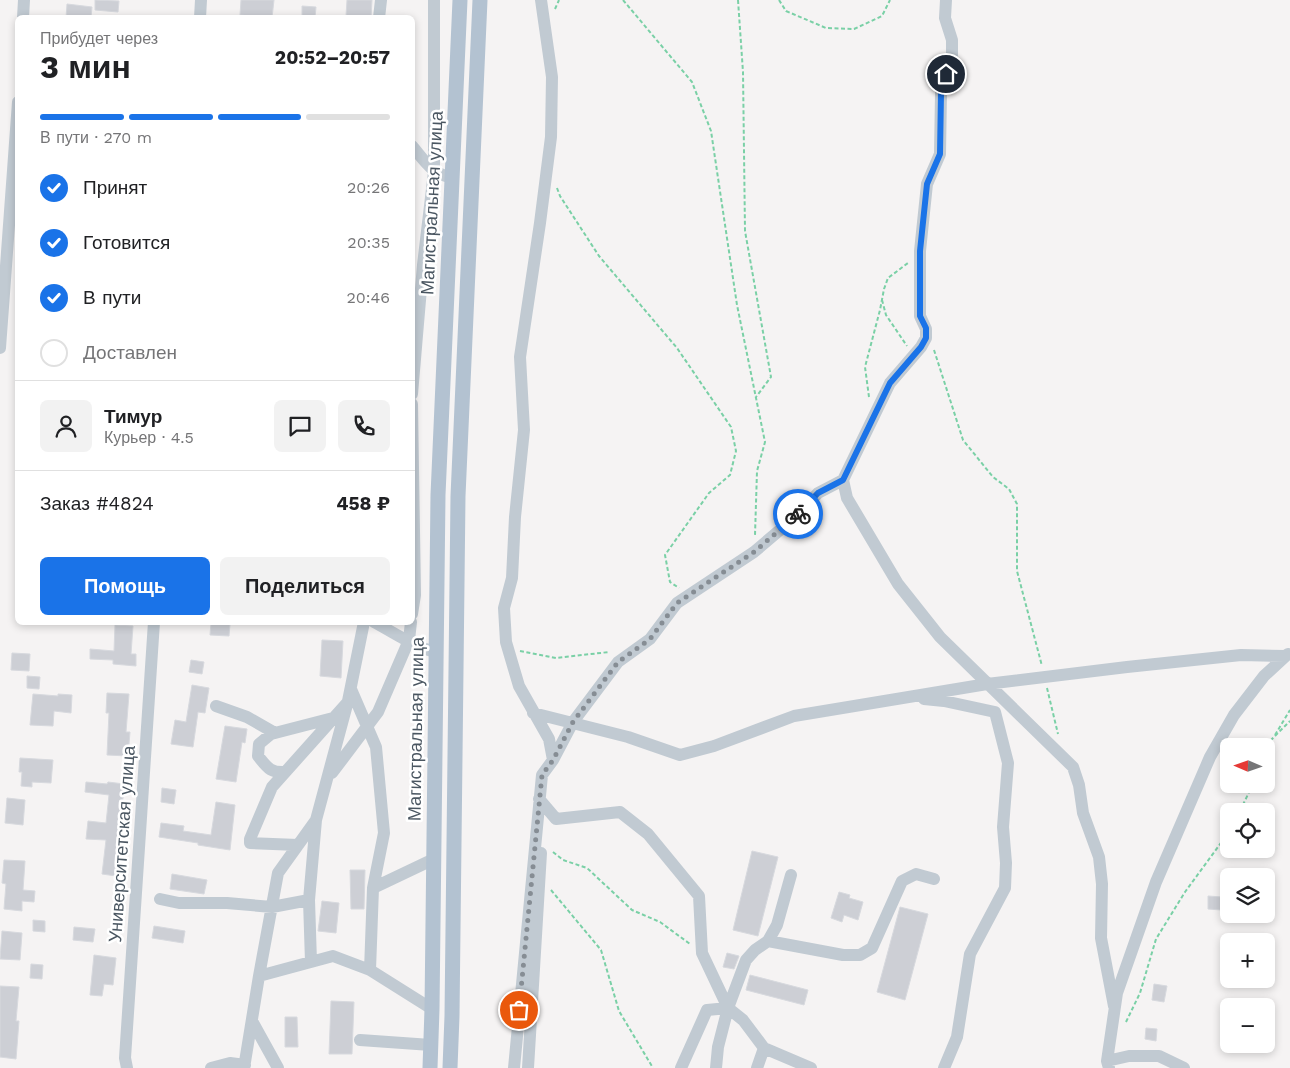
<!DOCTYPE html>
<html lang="ru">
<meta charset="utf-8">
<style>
body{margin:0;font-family:"Work Sans",sans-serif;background:#f2f2f2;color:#202124;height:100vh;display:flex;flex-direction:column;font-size:19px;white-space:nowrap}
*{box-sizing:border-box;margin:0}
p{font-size:16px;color:#757577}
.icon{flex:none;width:28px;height:28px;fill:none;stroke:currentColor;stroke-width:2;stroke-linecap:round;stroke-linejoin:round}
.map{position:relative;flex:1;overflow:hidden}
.panel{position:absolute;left:15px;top:15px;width:400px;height:610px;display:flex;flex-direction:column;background:#fff;border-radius:8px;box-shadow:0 2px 8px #0003}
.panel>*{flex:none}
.needle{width:32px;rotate:272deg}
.fabs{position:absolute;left:1220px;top:738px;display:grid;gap:10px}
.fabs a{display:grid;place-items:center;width:55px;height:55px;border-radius:8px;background:#fff;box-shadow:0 2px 8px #0003;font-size:25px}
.pin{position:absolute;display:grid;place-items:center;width:42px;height:42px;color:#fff;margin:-21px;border:2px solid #fff;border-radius:50%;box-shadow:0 1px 5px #0007}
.courier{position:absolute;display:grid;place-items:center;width:50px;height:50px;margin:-25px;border:4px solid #1a73e8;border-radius:50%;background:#fff;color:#222;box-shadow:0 1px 6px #0007}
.headline em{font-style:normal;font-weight:700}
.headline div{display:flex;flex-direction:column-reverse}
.headline{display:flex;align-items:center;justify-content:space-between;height:85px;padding:0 25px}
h1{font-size:32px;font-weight:700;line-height:38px}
.bar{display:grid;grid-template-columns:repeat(4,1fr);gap:8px 5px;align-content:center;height:60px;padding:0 25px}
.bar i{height:6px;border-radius:4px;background:#e0e0e0}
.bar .current{background:#1a73e8}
.bar p{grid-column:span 4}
.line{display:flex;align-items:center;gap:12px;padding:0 25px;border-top:1px solid #e0e0e0}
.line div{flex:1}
.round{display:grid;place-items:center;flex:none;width:52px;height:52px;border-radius:8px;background:#f2f2f2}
ol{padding:0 25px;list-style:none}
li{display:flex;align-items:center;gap:15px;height:55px}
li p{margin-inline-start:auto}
li .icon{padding:5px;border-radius:50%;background:#1a73e8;color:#fff;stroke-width:4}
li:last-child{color:#757577}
li i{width:28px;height:28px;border:2px solid #e0e0e0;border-radius:50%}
.primary-button{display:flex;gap:10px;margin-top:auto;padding:10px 25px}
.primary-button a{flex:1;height:58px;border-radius:8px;background:#1a73e8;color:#fff;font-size:20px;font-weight:700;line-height:58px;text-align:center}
.primary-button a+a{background:#f2f2f2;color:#202124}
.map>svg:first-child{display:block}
.building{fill:#cdcfd5;stroke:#d7d9de}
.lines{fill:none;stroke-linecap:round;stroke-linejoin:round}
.path{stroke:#7ad0a6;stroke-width:2;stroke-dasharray:4 2.5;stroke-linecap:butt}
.minor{stroke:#c1cad2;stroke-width:12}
.major{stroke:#b3c2d1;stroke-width:15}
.done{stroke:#868d94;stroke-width:5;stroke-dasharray:0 9}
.route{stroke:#1a73e8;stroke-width:6}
.labels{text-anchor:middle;stroke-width:5;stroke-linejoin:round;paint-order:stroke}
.street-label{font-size:18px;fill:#4a5661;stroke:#fff}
</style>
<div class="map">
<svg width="1290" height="1068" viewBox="0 0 1290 1068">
<rect width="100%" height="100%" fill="#f5f3f3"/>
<!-- building -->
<path class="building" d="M95,0L119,1L118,12L95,10Z
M241,0H274L272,18L240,15Z
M347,0H372L371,18L346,16Z
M67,4L92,7L91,18H66Z
M302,6L316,7L315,18H302Z
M211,623L230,624L229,636L210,635Z
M115,625L133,626L131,654H136V666L113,664V660L90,659V649L114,651Z
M322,640L343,641L341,678L320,676Z
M12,653L30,654L29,671L11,670Z
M191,660L204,662L202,674L189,672Z
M27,676L40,677L39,689L27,688Z
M192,685L209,688L205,713L198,712L193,747L171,744L175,720L186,722Z
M107,693L129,694L126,732H130L128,756L107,755L109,713H106Z
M33,694L58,696V694L72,695L71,713L54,711L53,726L30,725Z
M225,726L247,729L245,743L242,742L236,782L216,779Z
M20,758L53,760L51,783L32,782V787L21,786L22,772H19Z
M86,782L107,784L108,782L124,784L122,811H130L128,828L119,827L117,849L126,850L123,877L102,874L106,840L86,839L88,821L106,823L109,795L85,792Z
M162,788L176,790L174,804L161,802Z
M7,798L25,800L23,825L5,823Z
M216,802L235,805L230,850L198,845V843L159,837L161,823L184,826L183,831L211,835Z
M752,851L778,857L758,936L733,930Z
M4,860L25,861L23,890L35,891L34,902L22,901V911L4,909L6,884L2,883Z
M350,870H365L364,909H351Z
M172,874L207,880L204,894L170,889Z
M839,892L850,895L849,898L863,902L858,920L844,915L842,922L831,918Z
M1208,896L1222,897L1221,910L1208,909Z
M322,901L339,903L336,933L318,931Z
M900,907L928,914L905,1000L877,992Z
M33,920L45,921V932L33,931Z
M154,926L185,931L183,943L152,938Z
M74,927L95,929L93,942L73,940Z
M2,931L22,933L20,960L0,959Z
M727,953L739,956L734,969L723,967Z
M94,955L116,958L113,985L104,984L102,996L90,995Z
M31,964L43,965L42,979L30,978Z
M750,975L808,990L804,1005L746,990Z
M1154,984L1167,986L1164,1002L1152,1000Z
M0,986L19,987L16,1021H19L16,1059L0,1057Z
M331,1001L354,1002L352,1054H329Z
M285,1017H297L298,1047H285Z
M1146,1028L1157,1029L1156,1041L1145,1039Z"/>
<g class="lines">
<!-- path -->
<path class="path" d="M623,0L692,82L711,131L737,305L765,442L757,471L755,535
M738,0L743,72L745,231L771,377L756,397
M779,0L786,11L826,28L854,29L882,16L890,0
M555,9L559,0
M557,188L560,196L599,256L677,348L731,427L736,451L730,475L709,493L665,555L670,582L679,588
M882,300L886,315L907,346
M934,350L963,440L993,477L1009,489L1017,504V571L1042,666
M869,397L865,367L880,310L884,289L888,278L908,263
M520,651L556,658L609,652
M1047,688L1058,734
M1275,735L1290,710
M1266,753L1272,739L1290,721
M1240,811L1253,784
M553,852L563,860L587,868L632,910L660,922L690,944
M551,890L601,950L619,1011L653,1068
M1126,1022L1140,993L1156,939L1185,892L1229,832"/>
<!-- minor -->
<path class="minor" d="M541,0L552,77L551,137L540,223L520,357L524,430L515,517L512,578L504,608L506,642L519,686L549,739L553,760
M23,18L24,0
M200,18L201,0
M379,18L381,0
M412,146C424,160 433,176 452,177
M0,348L18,102
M412,394L423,265L434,172V0
M412,404L415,595L412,614
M843,480L847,498L898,584L940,637L1073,767L1079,785L1083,813L1099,857L1102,884L1101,938L1114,1006
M374,622C393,632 416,648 436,652
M351,689L376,747L384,833L373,888
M924,699L944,701L995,712L1008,763L1003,827L1006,863L1005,888L970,954L957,1037L944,1068
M216,706L247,717L275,733
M533,713L628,737L680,755L714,746L794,716L987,684L1127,667L1241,655L1285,656
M285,772C270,773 267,767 258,756L259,744L271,734L333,718
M332,773L378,712L409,640L411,622
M539,799L556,819L620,812L648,834L699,896L702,953L728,1008L743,1020L764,1048L811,1068
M298,845L250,843V839L272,787L347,703
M160,899L179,903H227L272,907L309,900
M768,941L843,955H860L872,948L902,881L916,874L934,879
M311,962L309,900L316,820
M259,976L278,873L316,820L348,701L364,622
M432,1009L370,970L373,888L434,859
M252,1021L278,1068
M360,1040L431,1045
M1107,1061L1129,1056H1159L1184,1068
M127,1068L125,1058L154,622
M211,1068L230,1063L245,1065
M244,1068L259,976L333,956L370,970
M514,1068L542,775L553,760L573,722L618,662L650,639L677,603L754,552L800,513L818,493L843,480L890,383L921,347L926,338V329L920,316V251L927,184L940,154L941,93L952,55V40L945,18L946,0
M528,1068L541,853
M681,1068L707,1010L728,1008L746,960L755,950L768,941L777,925L791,875
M716,1068L718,1047L728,1008
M757,1068L764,1048
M1109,1068L1107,1061L1117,993L1156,882L1210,757L1234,715L1264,676L1288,654"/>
<!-- major -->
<path class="major" d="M430,1068L432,1009L438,495L460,0
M450,1068L452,1016L458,496L480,0"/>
</g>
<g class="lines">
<!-- done -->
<path class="done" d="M519,1010L542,775L553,760L573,722L618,662L650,639L677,603L754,552L798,514"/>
<!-- route -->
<path class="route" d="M798,514L818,493L843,480L890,383L921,347L926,338V328L920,316V251L927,184L940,154L941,93L946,74"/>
</g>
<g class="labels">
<!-- street labels -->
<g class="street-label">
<text transform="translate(432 203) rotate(-87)" y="6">Магистральная улица</text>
<text transform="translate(416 729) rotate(-89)" y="6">Магистральная улица</text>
<text transform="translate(122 844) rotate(-86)" y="6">Университетская улица</text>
</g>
</g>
</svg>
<div class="fabs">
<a><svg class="needle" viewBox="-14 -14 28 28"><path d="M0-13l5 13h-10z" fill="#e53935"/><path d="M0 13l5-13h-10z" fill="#757577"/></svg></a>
<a><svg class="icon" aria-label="locate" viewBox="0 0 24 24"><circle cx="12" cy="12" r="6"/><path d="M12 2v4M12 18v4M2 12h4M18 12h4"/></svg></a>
<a><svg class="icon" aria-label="layers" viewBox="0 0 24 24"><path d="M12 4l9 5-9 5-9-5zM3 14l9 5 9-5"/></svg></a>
<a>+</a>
<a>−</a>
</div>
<div class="pin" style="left:519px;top:1010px;background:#ea580c"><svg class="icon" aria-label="bag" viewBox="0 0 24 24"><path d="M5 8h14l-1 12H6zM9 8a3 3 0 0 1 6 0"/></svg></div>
<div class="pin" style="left:946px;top:74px;background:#1f2937"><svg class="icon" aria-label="home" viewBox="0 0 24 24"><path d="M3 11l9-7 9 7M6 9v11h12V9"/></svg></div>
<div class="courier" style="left:798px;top:514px"><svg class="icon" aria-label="bike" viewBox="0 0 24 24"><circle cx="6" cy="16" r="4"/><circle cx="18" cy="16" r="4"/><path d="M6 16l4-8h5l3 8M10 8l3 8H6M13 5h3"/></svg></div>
<section class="panel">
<div class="headline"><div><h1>3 мин</h1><p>Прибудет через</p></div><em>20:52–20:57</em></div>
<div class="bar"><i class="current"></i><i class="current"></i><i class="current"></i><i></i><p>В пути · 270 m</p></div>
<ol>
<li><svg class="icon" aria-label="check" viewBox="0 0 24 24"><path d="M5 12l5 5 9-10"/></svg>Принят<p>20:26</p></li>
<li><svg class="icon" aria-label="check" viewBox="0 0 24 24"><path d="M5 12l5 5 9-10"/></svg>Готовится<p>20:35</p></li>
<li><svg class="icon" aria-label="check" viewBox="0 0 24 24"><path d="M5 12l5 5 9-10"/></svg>В пути<p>20:46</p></li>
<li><i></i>Доставлен</li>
</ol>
<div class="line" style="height:90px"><a class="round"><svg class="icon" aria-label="person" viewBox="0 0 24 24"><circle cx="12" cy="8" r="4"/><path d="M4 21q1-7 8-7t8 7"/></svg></a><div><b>Тимур</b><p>Курьер · 4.5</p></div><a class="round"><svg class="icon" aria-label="chat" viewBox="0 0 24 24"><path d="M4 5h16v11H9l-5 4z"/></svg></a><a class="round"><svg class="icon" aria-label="phone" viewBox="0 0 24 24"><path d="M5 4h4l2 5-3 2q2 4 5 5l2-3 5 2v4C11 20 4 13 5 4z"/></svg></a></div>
<div class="line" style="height:65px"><div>Заказ #4824</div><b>458 ₽</b></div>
<div class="primary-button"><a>Помощь</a><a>Поделиться</a></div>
</section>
</div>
